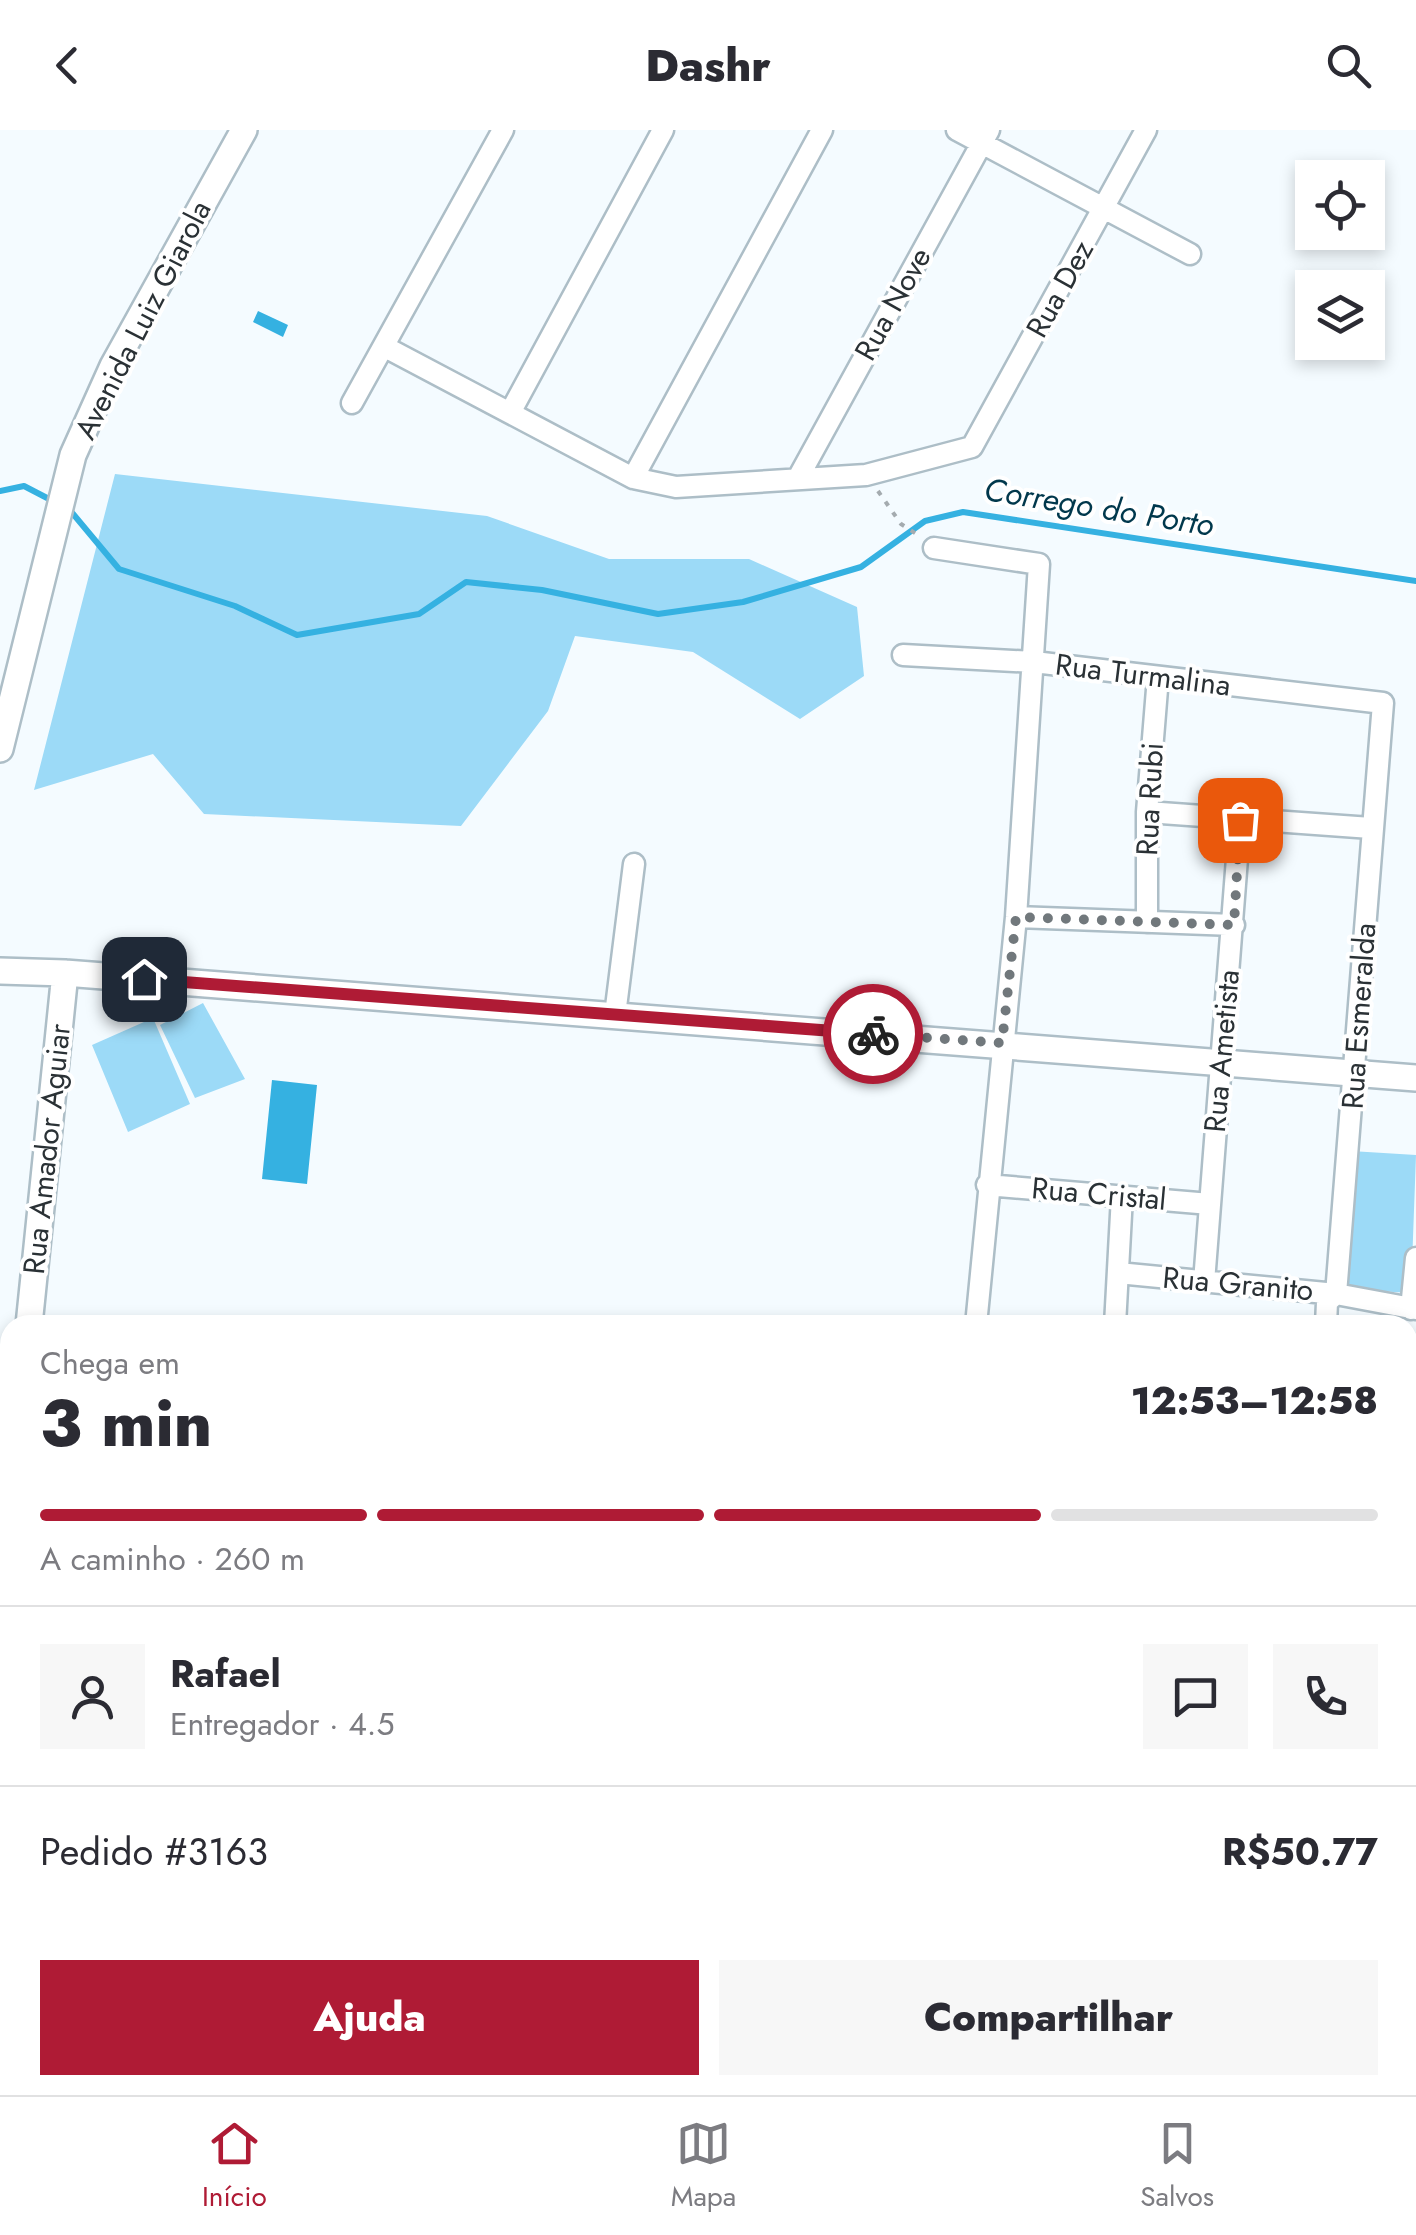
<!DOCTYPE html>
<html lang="pt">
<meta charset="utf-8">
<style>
body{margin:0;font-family:Jost,sans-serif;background:#f7f7f7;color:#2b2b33;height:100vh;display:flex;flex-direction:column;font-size:38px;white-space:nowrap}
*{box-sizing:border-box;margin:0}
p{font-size:32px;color:#7c7c81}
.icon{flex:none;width:55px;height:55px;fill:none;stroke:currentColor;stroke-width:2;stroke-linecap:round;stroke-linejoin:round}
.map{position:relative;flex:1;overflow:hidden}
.panel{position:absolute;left:0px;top:1185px;width:1418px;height:780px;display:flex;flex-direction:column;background:#fff;border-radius:30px 30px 0 0;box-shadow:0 5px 15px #0003}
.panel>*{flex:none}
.controls{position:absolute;left:1295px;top:30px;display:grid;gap:20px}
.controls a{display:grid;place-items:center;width:90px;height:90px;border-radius:0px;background:#fff;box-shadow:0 5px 15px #0003;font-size:50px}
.pin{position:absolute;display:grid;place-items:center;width:85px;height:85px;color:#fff;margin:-42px;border-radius:20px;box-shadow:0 5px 15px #0006}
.courier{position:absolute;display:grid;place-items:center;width:100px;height:100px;margin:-50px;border:8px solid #af1b35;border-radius:50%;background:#fff;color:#222;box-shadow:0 2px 12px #0007}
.overview em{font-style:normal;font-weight:800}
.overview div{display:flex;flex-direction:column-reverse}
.overview{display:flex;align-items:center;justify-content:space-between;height:170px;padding:0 40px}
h1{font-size:65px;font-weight:800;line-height:75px}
.bar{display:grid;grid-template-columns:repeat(4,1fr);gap:15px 10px;align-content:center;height:120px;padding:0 40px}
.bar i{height:12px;border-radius:8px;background:#e1e1e2}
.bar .active{background:#af1b35}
.bar p{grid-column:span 4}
.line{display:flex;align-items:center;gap:25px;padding:0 40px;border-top:2px solid #e1e1e2}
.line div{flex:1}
.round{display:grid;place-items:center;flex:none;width:105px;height:105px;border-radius:0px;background:#f7f7f7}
.action{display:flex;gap:20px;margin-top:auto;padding:20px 40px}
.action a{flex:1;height:115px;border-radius:0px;background:#af1b35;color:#fff;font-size:40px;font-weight:800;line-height:115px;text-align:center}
.action a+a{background:#f7f7f7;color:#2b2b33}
header{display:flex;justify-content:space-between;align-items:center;height:130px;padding:0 40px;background:#fff;font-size:45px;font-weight:800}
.menu{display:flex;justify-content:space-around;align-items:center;height:140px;border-top:2px solid #e1e1e2;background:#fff;font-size:28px;color:#7c7c81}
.menu a{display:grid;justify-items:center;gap:5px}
.menu .active{color:#af1b35}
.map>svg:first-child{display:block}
.green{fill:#9cdaf7}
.water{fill:#35b1e1}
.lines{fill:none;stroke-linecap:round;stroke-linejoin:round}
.stream{stroke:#35b1e1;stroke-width:6}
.minor-casing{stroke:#adbec7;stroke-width:25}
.tertiary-casing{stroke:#adbec7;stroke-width:30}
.path{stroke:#a4abaf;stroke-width:4;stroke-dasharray:5 8;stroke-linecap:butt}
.minor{stroke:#fff;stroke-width:20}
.tertiary{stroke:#fff;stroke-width:25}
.done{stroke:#71787c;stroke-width:10;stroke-dasharray:0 18}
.route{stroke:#af1b35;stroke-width:12}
.labels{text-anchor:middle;stroke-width:8;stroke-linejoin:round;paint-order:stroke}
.street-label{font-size:30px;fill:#2a3135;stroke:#fff}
.water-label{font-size:32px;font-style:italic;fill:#01384c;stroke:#fff}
</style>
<header><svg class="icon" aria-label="back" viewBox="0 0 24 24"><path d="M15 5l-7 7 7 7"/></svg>Dashr<svg class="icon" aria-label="search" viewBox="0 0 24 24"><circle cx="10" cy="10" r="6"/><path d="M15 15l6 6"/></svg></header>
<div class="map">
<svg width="1416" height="1965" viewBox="0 0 1416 1965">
<rect width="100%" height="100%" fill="#f4fbff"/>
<!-- green -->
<path class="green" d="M115,344L487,386L609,429H749L857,477L864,546L800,589L693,522L575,506L548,581L461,696L204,684L153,624L34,660Z
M203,873L245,949L195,968L160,895Z
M153,888L190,974L128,1002L92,915Z
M1351,1021L1416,1025L1411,1163L1343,1159Z
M510,1955H748L761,1965H504Z"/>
<!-- water -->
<path class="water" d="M258,181L288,195L283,207L253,192Z
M272,950L317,955L307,1054L262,1049Z"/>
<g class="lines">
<!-- stream -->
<path class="stream" d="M0,361L24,356L49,369
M69,379L119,439L235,476L297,505L419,484L466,452L542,460L658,484L743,472L861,437L925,391L963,382L1416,451"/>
<defs>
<path id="minor" d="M957,0L1190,124
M385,217L633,348L676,357L866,345L972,317L1146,0
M352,273L503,0
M511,281L663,0
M633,348L822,0
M798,348L989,0
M934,418L1039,434L1016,787L976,1195
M903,525L1034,532L1383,573L1336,1164L1327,1172L1326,1195
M1147,682L1371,698
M1016,787L1234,795
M1147,792V682L1158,547
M615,885L634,734
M987,1055L1210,1074
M1118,1143L1336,1164L1416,1179
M1204,1152L1240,690
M1411,1179L1416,1128
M1115,1195L1122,1066
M1408,1302H1416
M0,1362L10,1361
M1408,1564L1416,1562
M0,1792L10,1790
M769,1955L782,1965
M1392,1955L1400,1965
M1139,1961L1165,1955
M39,1965V1955
M218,1965L219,1955
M358,1965L360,1955
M474,1965L481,1955
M970,1965L977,1955"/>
<path id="tertiary" d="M0,619L73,325L113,236L244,0
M0,841L65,843L1416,948
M29,1195L65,843
M0,1493L10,1388"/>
</defs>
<!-- minor casing -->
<use href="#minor" class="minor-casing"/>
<!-- tertiary casing -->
<use href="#tertiary" class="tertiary-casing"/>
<!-- path -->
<path class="path" d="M878,361L901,394L918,405"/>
<!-- minor -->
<use href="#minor" class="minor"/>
<!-- tertiary -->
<use href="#tertiary" class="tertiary"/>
</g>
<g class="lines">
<!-- done -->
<path class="done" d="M873,904L1002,913L1016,787L1234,795L1240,690"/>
<!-- route -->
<path class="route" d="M144,849L873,904"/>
</g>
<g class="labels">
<!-- street labels -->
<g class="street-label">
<text transform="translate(1060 159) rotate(-61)" y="10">Rua Dez</text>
<text transform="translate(893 174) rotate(-61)" y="10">Rua Nove</text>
<text transform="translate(143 190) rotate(-63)" y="10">Avenida Luiz Giarola</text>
<text transform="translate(1143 545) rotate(7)" y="10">Rua Turmalina</text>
<text transform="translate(1150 669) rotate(-87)" y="10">Rua Rubi</text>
<text transform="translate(1359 886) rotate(-86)" y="10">Rua Esmeralda</text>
<text transform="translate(1222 921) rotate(-85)" y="10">Rua Ametista</text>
<text transform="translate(47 1019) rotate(-84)" y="10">Rua Amador Aguiar</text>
<text transform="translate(1099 1064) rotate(5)" y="10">Rua Cristal</text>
<text transform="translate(1238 1154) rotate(5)" y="10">Rua Granito</text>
</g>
<!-- water labels -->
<g class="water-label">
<text transform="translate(1099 377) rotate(9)" y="11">Corrego do Porto</text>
</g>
</g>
</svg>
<div class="controls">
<a><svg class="icon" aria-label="locate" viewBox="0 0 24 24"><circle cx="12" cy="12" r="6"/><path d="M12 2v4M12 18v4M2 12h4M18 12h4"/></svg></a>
<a><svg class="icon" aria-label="layers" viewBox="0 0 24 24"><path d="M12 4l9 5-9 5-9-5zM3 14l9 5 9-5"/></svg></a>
</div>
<div class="pin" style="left:1240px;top:690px;background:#ea580c"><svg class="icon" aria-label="bag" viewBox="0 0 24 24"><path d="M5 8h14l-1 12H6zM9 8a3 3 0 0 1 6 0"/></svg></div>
<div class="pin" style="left:144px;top:849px;background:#1f2937"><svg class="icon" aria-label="home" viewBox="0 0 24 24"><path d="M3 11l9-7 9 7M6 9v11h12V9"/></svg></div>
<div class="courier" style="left:873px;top:904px"><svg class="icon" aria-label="bike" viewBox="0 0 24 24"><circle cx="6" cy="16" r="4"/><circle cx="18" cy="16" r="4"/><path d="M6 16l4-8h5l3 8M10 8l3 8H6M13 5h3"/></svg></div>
<section class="panel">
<div class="overview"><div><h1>3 min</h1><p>Chega em</p></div><em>12:53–12:58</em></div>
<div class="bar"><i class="active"></i><i class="active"></i><i class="active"></i><i></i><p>A caminho · 260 m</p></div>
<div class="line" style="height:180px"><a class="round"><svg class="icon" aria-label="person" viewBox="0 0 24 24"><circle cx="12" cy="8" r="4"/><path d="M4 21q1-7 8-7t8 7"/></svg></a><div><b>Rafael</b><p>Entregador · 4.5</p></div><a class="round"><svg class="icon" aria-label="chat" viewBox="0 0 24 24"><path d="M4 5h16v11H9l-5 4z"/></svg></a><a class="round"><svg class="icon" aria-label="phone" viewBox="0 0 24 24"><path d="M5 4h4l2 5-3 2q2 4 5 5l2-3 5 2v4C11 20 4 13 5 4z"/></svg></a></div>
<div class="line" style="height:130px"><div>Pedido #3163</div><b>R$50.77</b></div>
<div class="action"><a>Ajuda</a><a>Compartilhar</a></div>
</section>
</div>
<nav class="menu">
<a class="active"><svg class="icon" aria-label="home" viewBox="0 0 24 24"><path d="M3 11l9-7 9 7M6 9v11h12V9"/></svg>Início</a>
<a><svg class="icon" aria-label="map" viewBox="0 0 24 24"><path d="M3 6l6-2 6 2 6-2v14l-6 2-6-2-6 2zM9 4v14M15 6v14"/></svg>Mapa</a>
<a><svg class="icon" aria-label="saved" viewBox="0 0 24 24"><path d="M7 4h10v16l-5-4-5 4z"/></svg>Salvos</a>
</nav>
